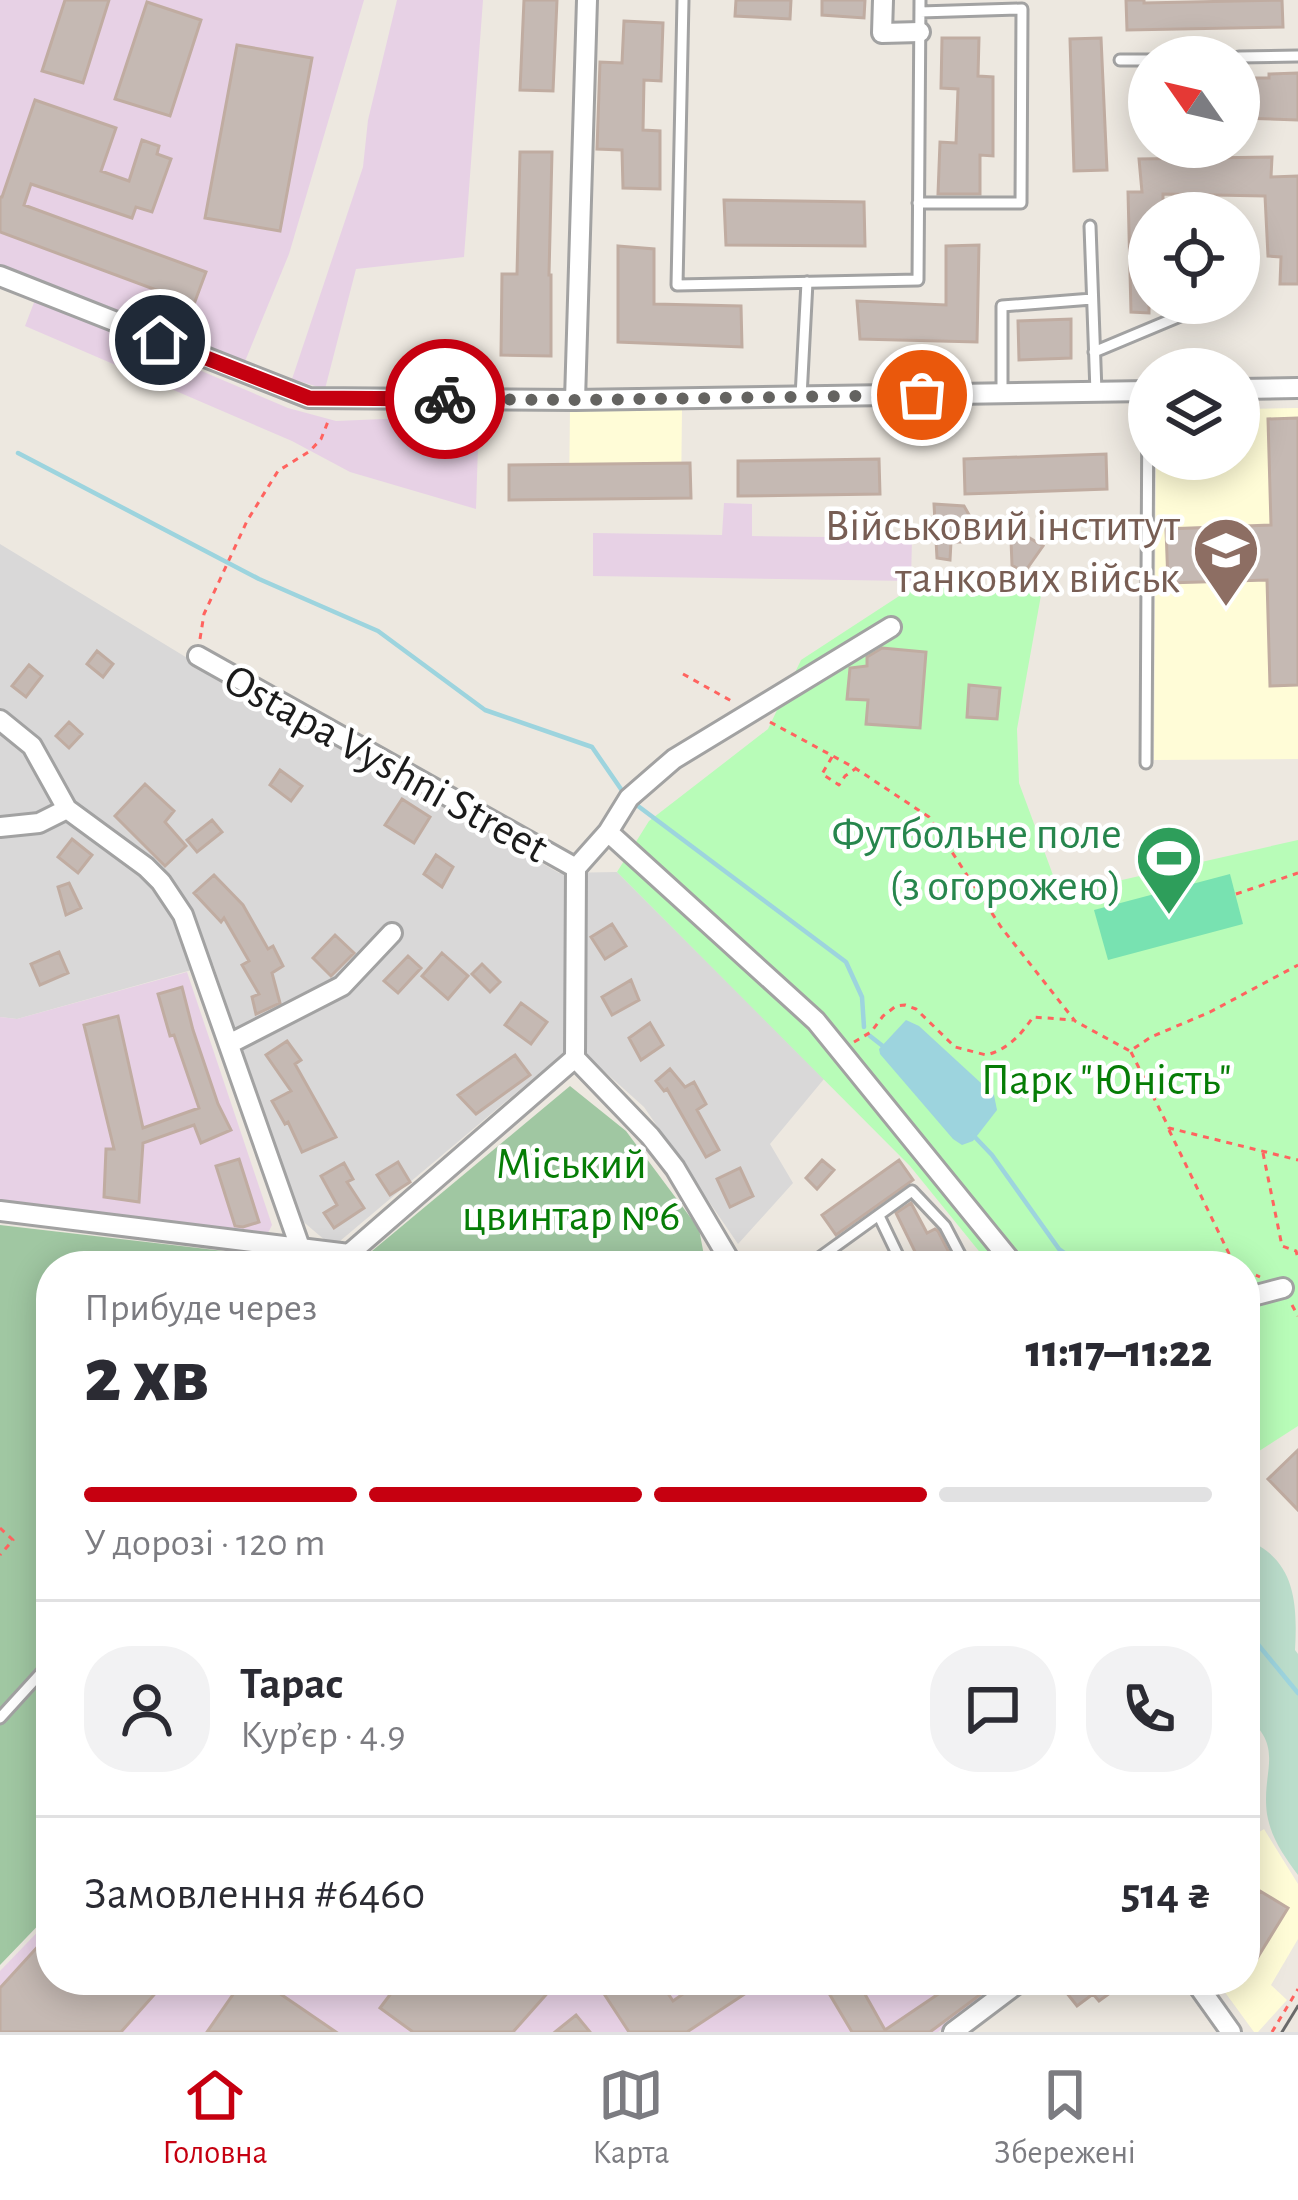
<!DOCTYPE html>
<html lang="uk">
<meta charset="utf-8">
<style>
body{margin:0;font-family:"Alegreya Sans",sans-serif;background:#f2f2f3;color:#2b2b33;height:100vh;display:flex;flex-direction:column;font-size:45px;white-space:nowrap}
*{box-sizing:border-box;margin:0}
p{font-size:39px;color:#7c7c81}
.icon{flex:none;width:66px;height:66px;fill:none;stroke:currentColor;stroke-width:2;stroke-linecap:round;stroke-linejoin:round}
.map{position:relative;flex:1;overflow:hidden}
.drawer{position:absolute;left:36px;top:1251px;width:1224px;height:744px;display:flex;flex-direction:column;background:#fff;border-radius:48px;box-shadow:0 6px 30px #0003}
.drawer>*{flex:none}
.needle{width:78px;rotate:304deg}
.tools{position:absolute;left:1128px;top:36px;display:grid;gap:24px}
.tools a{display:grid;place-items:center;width:132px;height:132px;border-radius:50%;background:#fff;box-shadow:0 6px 30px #0003;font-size:60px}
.pin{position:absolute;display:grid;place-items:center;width:102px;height:102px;color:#fff;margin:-51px;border:6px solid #fff;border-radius:50%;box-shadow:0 3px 12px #0007}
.courier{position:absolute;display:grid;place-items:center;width:120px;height:120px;margin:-60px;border:9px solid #c60010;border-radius:50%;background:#fff;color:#222;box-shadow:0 3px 15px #0007}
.summary em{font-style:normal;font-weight:800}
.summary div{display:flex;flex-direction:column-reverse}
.summary{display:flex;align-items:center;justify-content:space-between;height:204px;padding:0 48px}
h1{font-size:78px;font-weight:800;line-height:90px}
.bar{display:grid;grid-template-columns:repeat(4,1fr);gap:18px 12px;align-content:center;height:144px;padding:0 48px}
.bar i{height:15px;border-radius:9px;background:#e1e1e2}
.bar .active{background:#c60010}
.bar p{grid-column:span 4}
.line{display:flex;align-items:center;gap:30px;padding:0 48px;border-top:3px solid #e1e1e2}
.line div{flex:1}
.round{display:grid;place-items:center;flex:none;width:126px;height:126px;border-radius:48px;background:#f2f2f3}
.menu{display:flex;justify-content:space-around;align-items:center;height:168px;border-top:3px solid #e1e1e2;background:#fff;font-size:33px;color:#7c7c81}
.menu a{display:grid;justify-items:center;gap:6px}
.menu .active{color:#c60010}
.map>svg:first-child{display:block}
.residential{fill:#d9d8d8}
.industrial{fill:#e7d1e5}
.education{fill:#fffcd7}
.wetland{fill:#bbddcb}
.cemetery{fill:#a0c7a2}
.park{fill:#b8fcb8}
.pitch{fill:#78e2b1}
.water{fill:#9dd4de}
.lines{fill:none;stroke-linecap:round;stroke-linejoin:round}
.stream{stroke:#9dd4de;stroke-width:4.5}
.building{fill:#c5b9b3;stroke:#c0aca1;stroke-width:3}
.service-casing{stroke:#a2a2a2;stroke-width:15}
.minor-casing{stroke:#a2a2a2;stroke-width:24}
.path{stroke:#ff635f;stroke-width:3;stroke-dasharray:6 6;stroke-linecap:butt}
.service{stroke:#fff;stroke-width:9}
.minor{stroke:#fff;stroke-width:18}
.tram{stroke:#696969;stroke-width:3}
.done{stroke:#646360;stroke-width:12;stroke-dasharray:0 21.6}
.route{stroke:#c60010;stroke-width:15}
.labels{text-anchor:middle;stroke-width:9;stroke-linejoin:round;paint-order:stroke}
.education-label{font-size:45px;fill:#785e54;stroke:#fff;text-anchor:end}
.street-label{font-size:45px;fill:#1b1b1b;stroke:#fff}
.leisure-label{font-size:45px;fill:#27864d;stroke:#fff;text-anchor:end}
.park-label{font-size:45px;fill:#067d06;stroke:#fff}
</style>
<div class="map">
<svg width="1298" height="2032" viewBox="0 0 1298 2032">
<rect width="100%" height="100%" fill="#ede8e0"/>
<!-- residential -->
<path class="residential" d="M0,544L184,656L559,873L617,872L824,1079L770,1144L793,1183L738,1244L644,1107L585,1054L560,1056L340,1241H326L300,1219L213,964L17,1019L0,1017Z"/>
<!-- industrial -->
<path class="industrial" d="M0,0H364L289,254L241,371L0,276Z
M397,0H483L464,257L356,269L325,389L292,379L363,167L368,120Z
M35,300L288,408L336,421L479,415L476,509L350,472L292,441L25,326Z
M724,503L752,504V536L912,538L911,581L593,576V533L722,535Z
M187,972L272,1225L265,1239L0,1200V1017L17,1019Z
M51,1918V1980H1006L938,2032H0V1971Z"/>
<!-- education -->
<path class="education" d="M570,408L682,409L681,498L569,499Z
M1298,408V759L1154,760L1156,459H1239V409Z
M1264,1829L1298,1884V1939L1271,1985L1287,2000L1258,2032H1254L1216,1980H1245V1841Z"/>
<!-- wetland -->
<path class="wetland" d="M1245,1539C1294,1558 1298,1600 1295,1650L1298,1654V1875C1284,1856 1271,1838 1267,1814C1261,1770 1286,1748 1245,1715Z"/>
<!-- cemetery -->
<path class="cemetery" d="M570,1086L626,1131L699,1229L706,1266H51V1912L0,1965V1225L354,1266Z"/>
<!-- park -->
<path class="park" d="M1043,584L1017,729L1019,783L1060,894L1298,840V1426L1245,1460V1266H991L910,1166L617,872L649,821L768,729L801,660L913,587Z"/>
<!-- pitch -->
<path class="pitch" d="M1230,874L1243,924L1108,960L1094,910Z"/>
<!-- water -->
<path class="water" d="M906,1020L919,1026L994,1095L997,1110L973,1141L962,1145L953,1139L880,1054L879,1049Z"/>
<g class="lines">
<!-- stream -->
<path class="stream" d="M18,453L259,579L378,631L485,710L592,747L623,792
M634,803L846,962L862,997L864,1027
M870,1036L884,1047
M973,1135L992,1155L1059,1249L1082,1266
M1245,1617L1251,1636L1298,1693"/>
</g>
<!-- building -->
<path class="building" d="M65,0H109L83,83L42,71Z
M524,0H557L553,91L520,90Z
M736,0H791L790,19L735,16Z
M822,0H865L864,18L822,15Z
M1126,0H1144V3L1282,0L1283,27L1127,30Z
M147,2L201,20L170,116L115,99Z
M624,21L663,23L661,81L644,80L643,130L660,131V189L623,188L622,150L597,149L600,62L622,63Z
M942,38H979L978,76L993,77V156L980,155V194H938L940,142L956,143L958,89L941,88Z
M1101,38L1107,170L1074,171L1070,39Z
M237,45L312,58L280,231L205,218Z
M1298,73V120L1239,118V78H1269V74Z
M35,100L116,128L101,171L129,181L142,140L159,146L157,154L171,159L152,212L136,207L132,218L31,184L24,205L206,272L194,304L0,232V197H2Z
M520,152H552L549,275H551V356L501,355L502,274H517Z
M1272,157L1271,177L1298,176V284H1280L1281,257L1268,256L1265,196L1163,194V213H1149V313L1131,312L1128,192H1142L1139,159Z
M724,200L864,202L865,246L726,245Z
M979,245L977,342L860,339L857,301L946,305V246Z
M618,246L654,249V304L741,306L742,347L618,342Z
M1071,319V358L1019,360L1018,321Z
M1298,418V685L1270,686L1267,580L1168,583L1166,529L1271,525L1268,419Z
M1106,454L1107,489L965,494L964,459Z
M879,459L880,494L738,496V461Z
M690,463L691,498L509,500V465Z
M934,504L964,506L980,534L971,535L970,542H951L950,560L937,558Z
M1018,531L1043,546L1024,573L1012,565L1011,540Z
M882,648L926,652L920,728L866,724L868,700L847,699L850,668L867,666V657Z
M97,651L113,664L103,677L87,664Z
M29,665L42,676L26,697L12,686Z
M969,685L1000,688L997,719L967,717Z
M69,722L82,734L69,748L56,736Z
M280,770L302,786L291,801L270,785Z
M145,784L174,811L165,822L186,846L165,866L115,816Z
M402,799L430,817L414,843L385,825Z
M212,820L222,832L197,852L187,840Z
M72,839L92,855L78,873L58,857Z
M436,855L453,867L442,887L424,874Z
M214,875L243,905L268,949L273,946L283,966L272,973L280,1003L256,1014L252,997L259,994L242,965L249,961L224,918L221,922L194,893Z
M69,883L81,908L66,915L58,887Z
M612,924L626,946L605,959L591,937Z
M335,935L354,953L331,976L313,958Z
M59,952L68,973L40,985L31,964Z
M442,953L468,976L448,999L422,976Z
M408,956L421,968L398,993L384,981Z
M482,964L500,982L490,992L472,974Z
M631,980L639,1000L612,1015L602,997Z
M182,987L193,1030L218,1104L231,1130L201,1143L194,1125L143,1143L139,1202L104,1197L106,1149H114L84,1025L118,1016L143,1128L199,1108L174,1035L170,1036L158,994Z
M521,1003L547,1022L531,1044L505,1025Z
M650,1023L663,1045L641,1060L629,1038Z
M287,1041L301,1060L295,1064L336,1137L302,1152L288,1122L285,1124L272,1101L291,1091L266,1055Z
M515,1055L530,1075L476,1114L458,1095Z
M670,1069L685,1087L694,1082L706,1104L697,1110L719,1150L706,1157L667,1089L664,1091L656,1081Z
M239,1159L259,1222L243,1227L235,1226L216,1166Z
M822,1160L834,1170L817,1189L806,1178Z
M899,1160L913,1180L836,1235L822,1215Z
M398,1162L410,1182L390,1195L377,1175Z
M344,1163L353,1179L347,1182L364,1208L334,1228L324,1213L337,1205L321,1176Z
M740,1168L753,1196L730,1207L717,1179Z
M911,1203L927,1233L935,1229L938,1231L956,1266H922L896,1213Z
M1298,1450V1510L1268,1479Z
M1260,1891L1288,1908L1245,1978V1915Z
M51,1932V1980H153L161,1987L121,2032H0V1988Z
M243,1980H260L336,2032H207Z
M401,1980H559L513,2032H413L380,2008Z
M595,1980H659L673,2001L703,1980H766L687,2032H629Z
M857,1980L885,2030L959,1980H1000L930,2032H852L830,1995Z
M1082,1980H1111L1117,1988L1099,2001L1093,1994L1077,2006L1066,1992Z
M576,2015L590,2032H555Z"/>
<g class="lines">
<defs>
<path id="service" d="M683,0L677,285L918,280L920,0
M1239,57L1298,56
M1120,60H1149
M918,203H1021L1022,9L920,12
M1090,226L1096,392
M1094,352L1192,311V303
M1002,393V306L1092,299
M801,397L807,282
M1146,763L1148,391
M879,1216L903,1266
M808,1266L912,1191L945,1226L966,1266
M0,1718L51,1662"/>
<path id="minor" d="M883,0L882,33L920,32
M0,276L309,398L575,400L1149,391
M1239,389L1298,388
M575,400L587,0
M198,656L576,868
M0,720L32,746L67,809L146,867L161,882L183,915L301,1250
M0,827L39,823L67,809
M608,832L816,1021L1015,1266
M229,1044L342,986L392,933
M0,1211L349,1254L575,1058
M733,1266L675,1168L650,1136L575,1058L576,868L608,832L629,798L674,759L891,627
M1245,1298L1283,1288
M1194,1980L1231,2032
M953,2032L1022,1980"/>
</defs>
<!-- service casing -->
<use href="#service" class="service-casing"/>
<!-- minor casing -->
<use href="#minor" class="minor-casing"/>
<!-- path -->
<path class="path" d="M200,639L204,614L247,521L278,471L310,451L321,439L329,419
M683,674L735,703
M770,722L855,768L929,817L1001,927L1075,1021L1130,1051L1151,1037L1210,1012L1298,965
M832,757L822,774L839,785L845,776L855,769
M1236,894L1298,873
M854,1042L871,1032L883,1016L896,1006L905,1005L916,1009L955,1047L986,1055C1007,1050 1021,1035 1033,1017L1073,1020
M1131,1052L1169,1128L1298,1160
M1169,1130L1235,1266
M1263,1153L1282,1246L1296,1251L1298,1258
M1245,1270L1260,1277
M1292,1305L1298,1316
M0,1528L13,1540L0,1555
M1272,2032L1298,1989"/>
<!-- service -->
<use href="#service" class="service"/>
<!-- minor -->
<use href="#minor" class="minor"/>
<!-- tram -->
<path class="tram" d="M1282,2032L1298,2006"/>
</g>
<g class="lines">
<!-- done -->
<path class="done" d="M445,399L575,400L922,395"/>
<!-- route -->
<path class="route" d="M160,340L309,398L445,399"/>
</g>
<!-- icons -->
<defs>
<symbol id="university-pin" viewBox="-11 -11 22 30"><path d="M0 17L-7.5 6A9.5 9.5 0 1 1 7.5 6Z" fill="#8d6e63" stroke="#fff"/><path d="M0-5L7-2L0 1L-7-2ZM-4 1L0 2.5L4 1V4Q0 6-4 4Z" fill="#fff"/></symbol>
<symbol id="stadium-pin" viewBox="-11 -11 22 30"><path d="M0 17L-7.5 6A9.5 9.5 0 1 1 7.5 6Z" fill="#2e9e5b" stroke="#fff"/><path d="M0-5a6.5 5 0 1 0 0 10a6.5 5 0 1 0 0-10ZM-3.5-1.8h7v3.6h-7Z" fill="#fff"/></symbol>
</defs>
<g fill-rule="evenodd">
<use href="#university-pin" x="1188" y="512" width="76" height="104"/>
<use href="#stadium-pin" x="1131" y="820" width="76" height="104"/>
</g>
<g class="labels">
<!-- education labels -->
<g class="education-label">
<text x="1180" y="540">Військовий інститут<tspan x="1180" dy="52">танкових військ</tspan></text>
</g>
<!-- street labels -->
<g class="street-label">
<text transform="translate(387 762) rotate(29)" y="16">Ostapa Vyshni Street</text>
</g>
<!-- leisure labels -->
<g class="leisure-label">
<text x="1122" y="848">Футбольне поле<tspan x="1122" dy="52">(з огорожею)</tspan></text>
</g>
<!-- park labels -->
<g class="park-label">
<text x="1106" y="1094">Парк "Юність"</text>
<text x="571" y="1178">Міський<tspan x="571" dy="52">цвинтар №6</tspan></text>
</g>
</g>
</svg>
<div class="tools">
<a><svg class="needle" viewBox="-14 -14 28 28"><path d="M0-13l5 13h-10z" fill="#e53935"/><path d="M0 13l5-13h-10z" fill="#7c7c81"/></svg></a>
<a><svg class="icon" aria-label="locate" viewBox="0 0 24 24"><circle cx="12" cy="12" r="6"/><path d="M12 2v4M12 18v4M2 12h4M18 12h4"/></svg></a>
<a><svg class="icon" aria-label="layers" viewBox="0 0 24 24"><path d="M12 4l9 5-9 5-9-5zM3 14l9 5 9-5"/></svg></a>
</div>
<div class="pin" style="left:922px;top:395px;background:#ea580c"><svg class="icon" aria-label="bag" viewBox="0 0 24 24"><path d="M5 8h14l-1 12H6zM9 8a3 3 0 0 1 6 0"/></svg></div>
<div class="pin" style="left:160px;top:340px;background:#1f2937"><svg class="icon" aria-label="home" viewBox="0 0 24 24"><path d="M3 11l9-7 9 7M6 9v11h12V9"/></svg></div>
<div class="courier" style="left:445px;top:399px"><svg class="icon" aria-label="bike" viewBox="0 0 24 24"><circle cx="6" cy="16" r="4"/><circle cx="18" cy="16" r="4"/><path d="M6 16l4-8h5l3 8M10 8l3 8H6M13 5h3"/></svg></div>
<section class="drawer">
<div class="summary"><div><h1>2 хв</h1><p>Прибуде через</p></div><em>11:17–11:22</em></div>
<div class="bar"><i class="active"></i><i class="active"></i><i class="active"></i><i></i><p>У дорозі · 120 m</p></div>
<div class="line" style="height:216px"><a class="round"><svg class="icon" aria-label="person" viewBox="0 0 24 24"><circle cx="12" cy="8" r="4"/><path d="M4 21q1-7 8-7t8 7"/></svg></a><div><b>Тарас</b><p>Кур’єр · 4.9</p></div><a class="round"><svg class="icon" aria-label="chat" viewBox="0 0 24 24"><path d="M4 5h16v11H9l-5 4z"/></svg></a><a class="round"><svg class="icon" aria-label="phone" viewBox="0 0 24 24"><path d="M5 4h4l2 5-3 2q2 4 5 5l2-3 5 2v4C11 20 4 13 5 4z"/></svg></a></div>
<div class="line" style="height:156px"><div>Замовлення #6460</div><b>514 ₴</b></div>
</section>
</div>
<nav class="menu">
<a class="active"><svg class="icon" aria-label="home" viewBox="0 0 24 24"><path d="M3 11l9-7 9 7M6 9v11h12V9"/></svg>Головна</a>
<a><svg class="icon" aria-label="map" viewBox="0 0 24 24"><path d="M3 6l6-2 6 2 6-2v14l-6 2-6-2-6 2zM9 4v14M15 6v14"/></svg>Карта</a>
<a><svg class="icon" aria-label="saved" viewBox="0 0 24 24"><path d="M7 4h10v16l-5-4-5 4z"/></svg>Збережені</a>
</nav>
